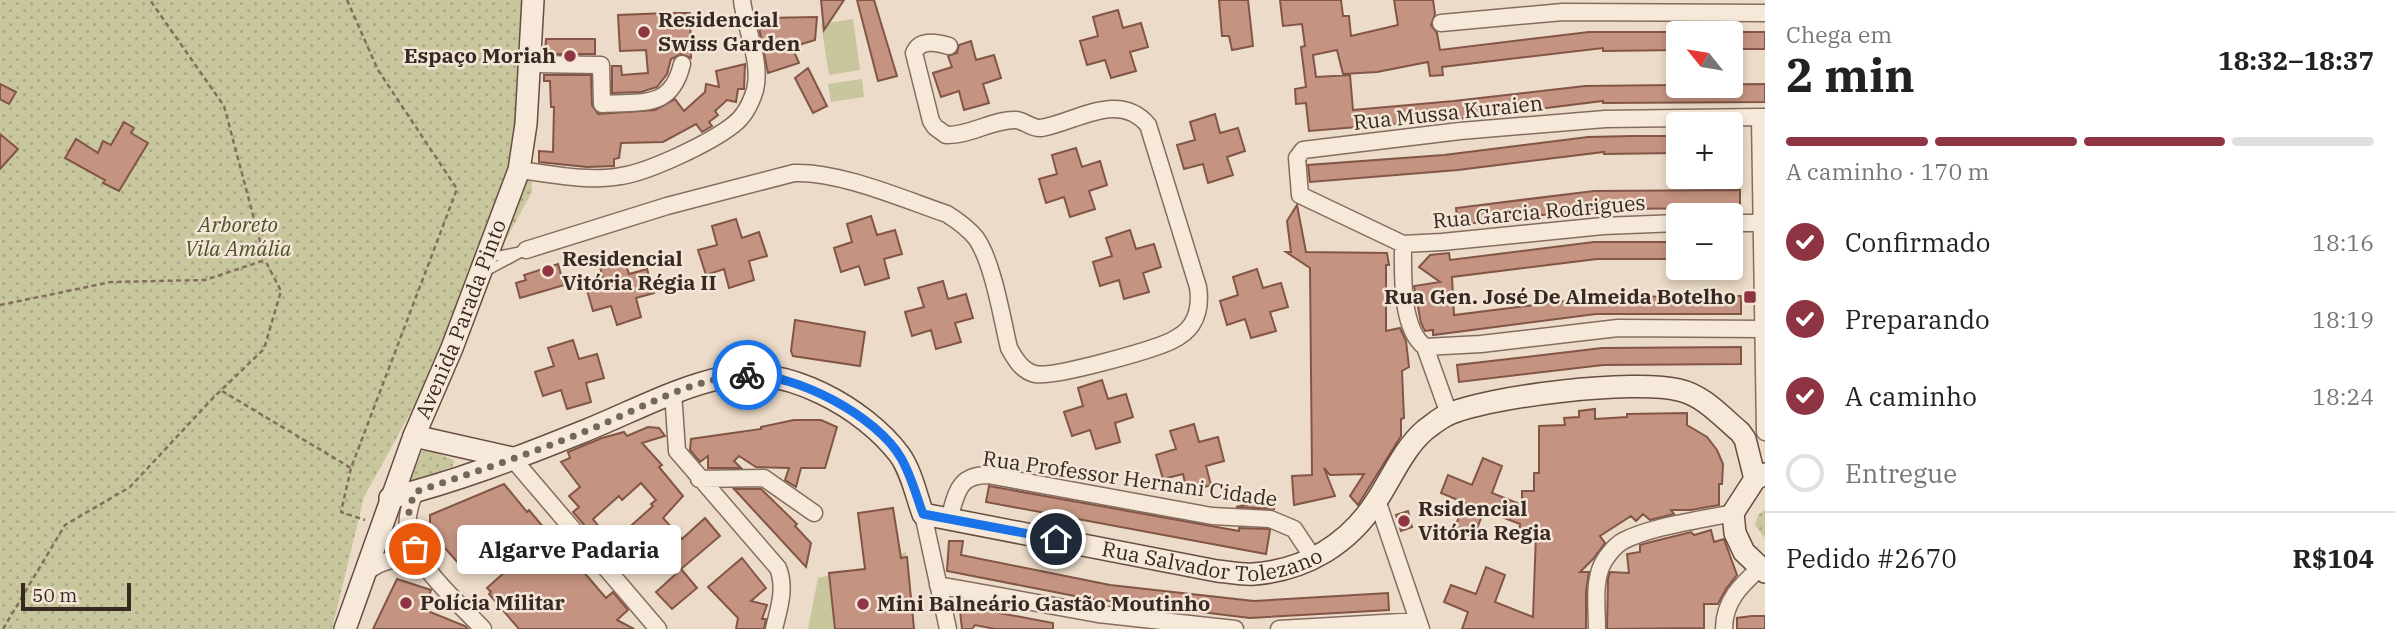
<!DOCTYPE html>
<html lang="pt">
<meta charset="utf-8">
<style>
body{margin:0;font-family:"IBM Plex Serif",serif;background:#f2f2f2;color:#222;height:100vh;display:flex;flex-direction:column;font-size:26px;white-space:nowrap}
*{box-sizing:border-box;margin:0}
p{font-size:23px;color:#767676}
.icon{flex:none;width:38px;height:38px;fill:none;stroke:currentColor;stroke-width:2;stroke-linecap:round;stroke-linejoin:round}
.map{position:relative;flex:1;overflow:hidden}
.details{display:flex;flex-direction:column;background:#fff;width:630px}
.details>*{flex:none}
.needle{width:46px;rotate:300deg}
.fabs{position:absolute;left:1666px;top:21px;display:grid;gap:14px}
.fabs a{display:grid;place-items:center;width:77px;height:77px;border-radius:7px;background:#fff;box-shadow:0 4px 10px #0003;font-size:35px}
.scale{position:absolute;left:21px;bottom:18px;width:110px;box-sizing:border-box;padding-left:7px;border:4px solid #372821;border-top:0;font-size:19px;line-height:24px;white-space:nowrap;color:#372821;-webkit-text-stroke:5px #f3e6d7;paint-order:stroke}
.pin{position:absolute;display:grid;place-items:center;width:60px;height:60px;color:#fff;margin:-30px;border:4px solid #fff;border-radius:50%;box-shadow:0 2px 7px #0007}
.courier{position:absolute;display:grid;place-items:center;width:70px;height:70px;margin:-35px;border:5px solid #1a73e8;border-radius:50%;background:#fff;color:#222;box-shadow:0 2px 9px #0007}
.bubble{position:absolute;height:49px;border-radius:7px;background:#fff;box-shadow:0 4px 10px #0003;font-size:23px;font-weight:700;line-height:49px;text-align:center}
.summary em{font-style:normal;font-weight:700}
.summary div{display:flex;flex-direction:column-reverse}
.summary{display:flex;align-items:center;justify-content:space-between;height:119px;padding:0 21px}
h1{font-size:46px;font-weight:700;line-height:52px}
.bar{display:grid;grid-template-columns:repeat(4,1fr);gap:10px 7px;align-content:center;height:84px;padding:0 21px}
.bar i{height:9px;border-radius:5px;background:#e0e0e0}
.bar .selected{background:#8f3443}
.bar p{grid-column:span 4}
.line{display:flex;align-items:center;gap:18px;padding:0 21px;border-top:2px solid #e0e0e0}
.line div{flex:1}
ol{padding:0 21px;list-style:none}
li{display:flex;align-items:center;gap:21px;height:77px}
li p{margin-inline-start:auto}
li .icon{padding:7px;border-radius:50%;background:#8f3443;color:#fff;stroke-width:4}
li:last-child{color:#767676}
li i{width:38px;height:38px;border:4px solid #e0e0e0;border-radius:50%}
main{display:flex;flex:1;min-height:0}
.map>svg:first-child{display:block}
.park{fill:url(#park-dots)}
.pitch{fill:#c8c69c}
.building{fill:#c59381;stroke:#825546;stroke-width:2}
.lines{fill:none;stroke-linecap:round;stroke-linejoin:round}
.lane-casing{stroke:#856d5e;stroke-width:11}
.street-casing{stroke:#856d5e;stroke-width:19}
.secondary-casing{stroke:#674e41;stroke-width:24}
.path{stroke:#856d5e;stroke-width:2.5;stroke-dasharray:5 3.5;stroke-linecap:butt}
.lane{stroke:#f6e9da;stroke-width:8}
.street{stroke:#f6e9da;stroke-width:16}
.secondary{stroke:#f6e9da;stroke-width:21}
.done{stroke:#76675b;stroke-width:7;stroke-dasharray:0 12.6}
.route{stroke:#1a73e8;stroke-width:9}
.poi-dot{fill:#8f3443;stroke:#f3e6d7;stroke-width:2.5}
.labels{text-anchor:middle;stroke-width:5;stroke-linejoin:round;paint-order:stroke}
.poi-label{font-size:21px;font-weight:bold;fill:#372821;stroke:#f3e6d7;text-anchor:start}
.street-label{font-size:21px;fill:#372821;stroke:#f3e6d7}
.park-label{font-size:21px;font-style:italic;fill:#4d5129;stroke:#f3e6d7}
</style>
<main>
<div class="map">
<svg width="1765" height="629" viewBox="0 0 1765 629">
<defs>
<pattern id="park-dots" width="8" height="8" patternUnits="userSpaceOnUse" patternTransform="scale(1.75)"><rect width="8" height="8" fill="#c8c69c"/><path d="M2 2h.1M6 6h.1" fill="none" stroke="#acaa86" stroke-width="1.8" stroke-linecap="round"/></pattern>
</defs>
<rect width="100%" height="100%" fill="#ebdbc8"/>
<!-- park -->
<path class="park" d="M0,0H525L532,192L364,497L332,629H0Z
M429,450L454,460L453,466L413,484L409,483L422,452Z
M1765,510V538L1755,525L1758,515Z"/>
<!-- pitch -->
<path class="pitch" d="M853,19L860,70L829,75L821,24Z
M862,79L864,97L831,102L828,84Z
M906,552L915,629H808L818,578L865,568Z"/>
<!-- building -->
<path class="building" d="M821,0H844L824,30Z
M857,0H874L897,76L878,81Z
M1219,0H1248L1253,46L1232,50L1229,36H1222Z
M1280,0H1341L1343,16H1349L1351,36L1398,25L1394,0H1433L1435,14L1431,25L1437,33L1440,50L1589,32H1678V50L1603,51V48L1442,67L1443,75L1430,76L1428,62L1377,72L1343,74L1337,50L1313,55L1316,77L1350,75L1353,110L1454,101L1585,86L1765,84V102L1603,103V101L1456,119L1309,131L1306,103L1296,104L1295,89L1306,87L1301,47L1305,46L1302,24L1283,26Z
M1118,10L1123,28L1141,23L1148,47L1130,52L1136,71L1111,78L1105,60L1087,65L1080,41L1098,36L1093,17Z
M668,13H690L691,58L681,54L671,59L667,74L657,87L641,92L612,93V66H621L622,75L648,73L646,50L620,51L618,15Z
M817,17L815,40L792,47L799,63L768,73L759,28H764V18Z
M1731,32H1765V49H1731Z
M546,39H595V54H545Z
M971,41L976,60L994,55L1001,78L983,84L989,103L964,110L959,91L941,97L933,73L952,67L948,56L957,53L959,45Z
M745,64L744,89H738L736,102L727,100L715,111L718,115L709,122L712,126L702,132L696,124L663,142L621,143L619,158L614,159V166L587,167L539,162V151L553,152L554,107H551L550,81H544V75H591L592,105L598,114L655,110L675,99L684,111L705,92L706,84L719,87L716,71Z
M808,68L827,106L813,113L795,78Z
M0,84L16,92L9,104L0,99Z
M1215,114L1220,133L1238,128L1245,151L1227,157L1233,175L1208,183L1203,164L1184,169L1177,145L1195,140L1190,122Z
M124,122L134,128L131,133L148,143L119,191L103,183L105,180L65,158L76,139L98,153L103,141L111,145Z
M0,134L18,149L0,169Z
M1631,136H1678V153L1604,154V152L1458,170L1310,182L1308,165L1444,155L1588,137Z
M1076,148L1082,167L1100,161L1107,185L1089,191L1095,209L1070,217L1064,197L1046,203L1039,179L1057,174L1052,155Z
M1740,190V208L1594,209L1458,225L1456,208L1594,191Z
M1297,205L1306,252L1387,253L1389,265H1386V331L1400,328L1406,341L1409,367L1402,371L1404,418L1401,419V436L1358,505L1350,496L1364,474L1330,475L1324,468L1335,496L1294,505L1292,476L1312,475L1310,268L1286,252H1291L1287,221Z
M871,216L877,235L895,230L902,254L884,259L889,278L865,285L859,266L841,272L834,248L852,242L847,224Z
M736,219L742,238L759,232L767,256L749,261L754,280L729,288L724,269L706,275L698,250L717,245L712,226Z
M1130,230L1136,249L1154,244L1161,267L1143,273L1149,292L1124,299L1119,280L1100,286L1093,262L1112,256L1106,238Z
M1594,242H1678V259H1597L1452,277L1454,315L1598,297L1741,296V314H1596L1433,335V330L1425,331L1421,323L1414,286L1440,282L1419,267L1430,255L1449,253L1450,260Z
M623,256L629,274L647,269L654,293L636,298L641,317L617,325L611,306L593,311L586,287L604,282L599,263Z
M558,264L564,285L520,298L516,283L526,280L524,275Z
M1257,269L1263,288L1281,283L1288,307L1270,312L1276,331L1251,338L1245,319L1227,325L1220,301L1238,295L1233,277Z
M943,281L948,299L966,294L973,318L955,323L961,342L936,349L931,330L912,336L905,312L924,307L918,288Z
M795,320L865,332L860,366L793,356L791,351Z
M573,340L579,359L597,354L604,378L586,383L591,402L567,409L561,390L543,396L535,372L554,366L548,348Z
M1741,347V364L1603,365L1459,382L1457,365L1602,348Z
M1102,380L1108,399L1126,394L1133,417L1115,423L1120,442L1096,449L1090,430L1072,436L1064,412L1083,406L1078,388Z
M1595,409V419L1627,417V414L1687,413V425L1707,437L1717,450L1723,464L1722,484H1719V505L1691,510H1671L1674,514L1650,520L1643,514L1636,521L1631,516L1600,536L1605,543L1593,559L1580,572H1589L1586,591V629H1462L1468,612L1444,602L1451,585L1476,594L1486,567L1505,575L1495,602L1533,617L1536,534L1519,533L1520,524L1484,510L1474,537L1454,529L1465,503L1441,493L1448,475L1472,485L1483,458L1502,466L1492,493L1522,505V491H1534V473H1539V426L1565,425L1564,418L1579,417V411Z
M794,420H821L837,427L825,468H801L796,487L785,480L789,468L756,467L739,456L734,461L741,468H708V456L700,462L690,450L691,439L761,429V427Z
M1194,424L1199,442L1218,437L1224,461L1206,466L1211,485L1187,492L1183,474L1163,479L1156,455L1176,449L1170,431Z
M648,427L659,428L665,436L642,443L662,465L659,467L683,496L663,518L682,539L705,518L720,536L681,569L697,588L672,609L656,592L677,573L662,556L672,547L657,529L618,564L605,549L653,506L651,504L656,500L641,483L622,500L619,496L593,519L612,543L605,549L573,512L579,507L569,496L580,487L561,462L570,458L568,452L602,438L624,432L627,436Z
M504,484L527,512L529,510L544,528L545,527L606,598L613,592L628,610L617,620L634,629H519L489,594L491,592L487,588L516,562L500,544L467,573L430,531V515Z
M989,486L1239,531V528L1268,529L1270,530L1266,554L986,502Z
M734,489H761L797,524L795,526L811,543L806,567Z
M1277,498L1274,509L1236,507Z
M893,508L901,558L907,557L914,629H835L829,573L865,569L858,513Z
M1408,511L1412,527L1401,531L1396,515Z
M1711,530L1714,542L1724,539L1737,575L1726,589L1718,604H1704V628L1607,629L1608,579L1610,572L1629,573L1627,554L1640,552V545L1647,543L1691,532L1694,535Z
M949,541H963L961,555L1110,585L1254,601L1388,593L1389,610L1250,618L1085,598L947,571Z
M742,558L766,588L751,601L767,605L762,619H766L764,629H736L738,618L708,587Z
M397,579L431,590L425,610L465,626L468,629H373Z
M959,602L978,605V609L1053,623V629H995L975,625L972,629H962Z
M1752,616H1765V629H1737V618Z"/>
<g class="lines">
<defs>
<path id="lane" d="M485,272L526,250L488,258"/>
<path id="street" d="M1441,23L1563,12L1765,13
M530,64L601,65L602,104C642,101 671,110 682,64
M1765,117H1760L1765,432
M519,170C552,174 589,182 621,176C649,172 710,143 733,125C744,117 751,103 755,90C762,61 745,28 742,0
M1678,223L1603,226L1442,242L1403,244L1300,195L1297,158L1303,150L1460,131L1605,119L1760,117
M1731,223H1762
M1403,244C1403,272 1400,328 1425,347
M526,250L667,206L794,173C839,171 903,199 947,214C958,221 968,228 976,238C993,262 1002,319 1009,348C1015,359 1022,371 1035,374C1054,378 1152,350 1171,341C1179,337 1188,331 1192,324C1199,313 1200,300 1198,287L1148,125C1119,90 1076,122 1041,128C1032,129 1025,121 1016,120C993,119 970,136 946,135L935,127L931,121L914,53C920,39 936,42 949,46
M673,392L677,451L778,568C786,588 779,608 774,629
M1449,414L1425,347L1481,344L1618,328L1762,329
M512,458L658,629
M699,479L764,478L814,513
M415,492C410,504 406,516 408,529C412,563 460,604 483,629
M1377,500L1421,629
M923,514L948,629
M949,518C957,494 957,475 988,475L1212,516L1270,519L1294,529L1314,559
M365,573C384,558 400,556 424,563
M938,585L1098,614L1235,629
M1279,629L1418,621
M1597,629C1597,610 1594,588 1600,570C1603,560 1614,546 1623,541C1652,526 1701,520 1733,513
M1724,629C1724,601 1741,585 1760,568"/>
<g id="secondary">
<path d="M414,436L512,458"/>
<path d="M1765,474L1755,479L1733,513L1735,533L1744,552L1765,572"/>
<path id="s1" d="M390,498C455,482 520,457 582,432C630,413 676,387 726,377C786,364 864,408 899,454C911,470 916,495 923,514L1217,571C1229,572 1242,575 1254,574C1306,570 1349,544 1377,500C1392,477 1404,448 1425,430C1432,425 1440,418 1447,415C1488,396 1635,379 1679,390C1703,395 1722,417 1740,432L1745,439L1755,479"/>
<path id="s2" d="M345,629L414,436L452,348L519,170L526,124L533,0"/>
</g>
</defs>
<!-- lane casing -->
<use href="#lane" class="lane-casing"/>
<!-- street casing -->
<use href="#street" class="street-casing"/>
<!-- secondary casing -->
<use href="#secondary" class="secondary-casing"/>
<!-- path -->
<path class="path" d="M347,0L378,70L457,189L351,468L341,512L365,520
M0,305L111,282L205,280L265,260L224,106L150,0
M222,391L351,468
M3,629L65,525L130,487L213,398L264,349L281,291L265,260"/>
<!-- lane -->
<use href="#lane" class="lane"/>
<!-- street -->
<use href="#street" class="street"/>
<!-- secondary -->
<use href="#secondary" class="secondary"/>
</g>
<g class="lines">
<!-- done -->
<path class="done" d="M415,549C405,529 407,512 415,492C472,473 530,454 586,431C639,410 690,378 747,375"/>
<!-- route -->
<path class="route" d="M747,375C795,373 877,416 901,458C911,475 916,495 923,514L1056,539"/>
</g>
<!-- markers -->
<g class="poi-dot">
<circle cx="644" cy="32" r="7"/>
<circle cx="570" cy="56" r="7"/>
<circle cx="548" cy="271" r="7"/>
<rect x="1743" y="290" width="14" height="14" rx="3.5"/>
<circle cx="1404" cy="521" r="7"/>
<circle cx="406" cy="603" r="7"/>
<circle cx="863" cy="604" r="7"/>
</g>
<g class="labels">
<!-- poi labels -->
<g class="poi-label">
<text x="658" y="27">Residencial<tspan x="658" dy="24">Swiss Garden</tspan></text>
<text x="556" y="63" text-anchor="end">Espaço Moriah</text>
<text x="562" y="266">Residencial<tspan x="562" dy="24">Vitória Régia II</tspan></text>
<text x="1736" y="304" text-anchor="end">Rua Gen. José De Almeida Botelho</text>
<text x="1418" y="516">Rsidencial<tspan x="1418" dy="24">Vitória Regia</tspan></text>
<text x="420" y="610">Polícia Militar</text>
<text x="877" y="611">Mini Balneário Gastão Moutinho</text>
</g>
<!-- street labels -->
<g class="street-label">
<text transform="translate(1448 113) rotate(-6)" y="7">Rua Mussa Kuraien</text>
<text transform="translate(1539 212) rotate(-5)" y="7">Rua Garcia Rodrigues</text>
<text dy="7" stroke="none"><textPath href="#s2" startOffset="331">Avenida Parada Pinto</textPath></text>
<text transform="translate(1130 479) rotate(8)" y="7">Rua Professor Hernani Cidade</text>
<text dy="7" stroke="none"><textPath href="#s1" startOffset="915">Rua Salvador Tolezano</textPath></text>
</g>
<!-- park labels -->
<g class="park-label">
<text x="238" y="232">Arboreto<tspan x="238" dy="24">Vila Amália</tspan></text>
</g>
</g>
</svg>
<div class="fabs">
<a><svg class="needle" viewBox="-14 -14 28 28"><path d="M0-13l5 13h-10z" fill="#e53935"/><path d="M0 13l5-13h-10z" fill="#767676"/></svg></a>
<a>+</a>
<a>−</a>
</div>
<div class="scale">50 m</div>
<div class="pin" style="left:415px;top:549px;background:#ea580c"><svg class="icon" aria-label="bag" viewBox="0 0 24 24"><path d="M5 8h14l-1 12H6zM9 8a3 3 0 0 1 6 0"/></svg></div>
<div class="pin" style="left:1056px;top:539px;background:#1f2937"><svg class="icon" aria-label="home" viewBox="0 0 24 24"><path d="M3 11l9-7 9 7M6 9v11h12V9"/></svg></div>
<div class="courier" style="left:747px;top:375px"><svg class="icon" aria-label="bike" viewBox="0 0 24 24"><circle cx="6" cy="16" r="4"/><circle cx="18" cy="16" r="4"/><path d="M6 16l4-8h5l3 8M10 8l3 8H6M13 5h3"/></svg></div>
<div class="bubble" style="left:457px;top:525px;width:224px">Algarve Padaria</div>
</div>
<section class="details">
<div class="summary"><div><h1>2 min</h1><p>Chega em</p></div><em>18:32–18:37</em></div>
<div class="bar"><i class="selected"></i><i class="selected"></i><i class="selected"></i><i></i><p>A caminho · 170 m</p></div>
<ol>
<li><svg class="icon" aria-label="check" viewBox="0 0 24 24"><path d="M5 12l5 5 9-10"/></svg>Confirmado<p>18:16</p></li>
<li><svg class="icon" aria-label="check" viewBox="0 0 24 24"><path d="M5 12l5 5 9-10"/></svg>Preparando<p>18:19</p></li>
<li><svg class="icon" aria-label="check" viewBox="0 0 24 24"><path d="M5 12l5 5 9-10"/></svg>A caminho<p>18:24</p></li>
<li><i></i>Entregue</li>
</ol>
<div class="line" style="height:91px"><div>Pedido #2670</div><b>R$104</b></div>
</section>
</main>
